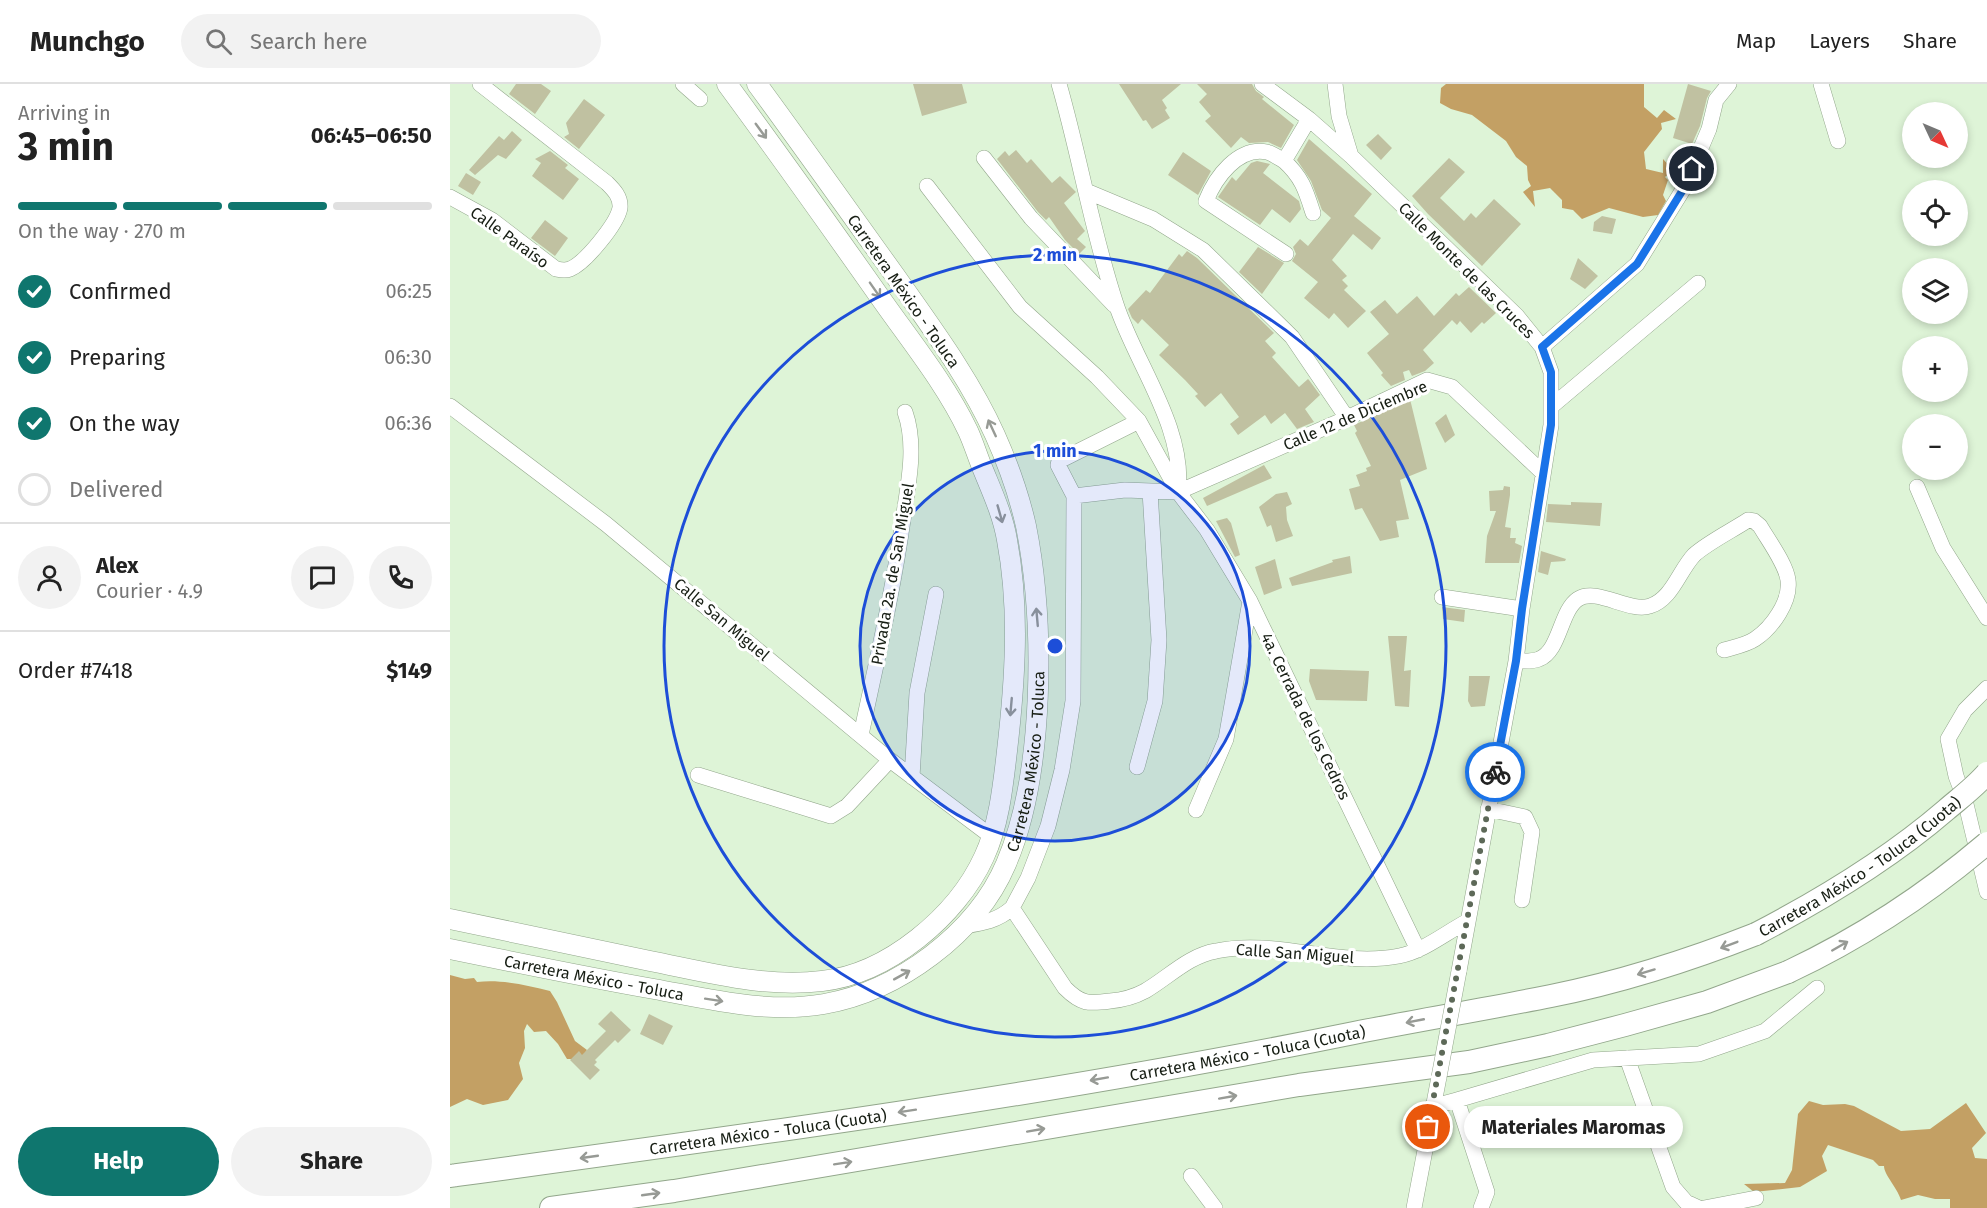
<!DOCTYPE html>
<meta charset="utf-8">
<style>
body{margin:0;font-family:"Fira Sans",sans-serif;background:#f2f2f2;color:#222;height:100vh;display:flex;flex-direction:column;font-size:22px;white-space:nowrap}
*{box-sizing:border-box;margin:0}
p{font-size:20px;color:#767676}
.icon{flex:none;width:33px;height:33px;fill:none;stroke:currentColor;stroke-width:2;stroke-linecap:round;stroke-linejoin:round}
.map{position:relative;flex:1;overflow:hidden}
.drawer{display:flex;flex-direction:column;background:#fff;width:450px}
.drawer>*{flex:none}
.needle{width:39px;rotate:134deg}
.fabs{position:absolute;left:1452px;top:18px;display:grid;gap:12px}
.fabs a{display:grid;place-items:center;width:66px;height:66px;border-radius:50%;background:#fff;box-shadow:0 3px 9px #0003;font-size:30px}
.pin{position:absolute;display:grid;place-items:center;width:51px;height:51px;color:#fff;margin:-26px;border:3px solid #fff;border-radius:50%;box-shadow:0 2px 6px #0007}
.courier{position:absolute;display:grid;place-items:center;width:60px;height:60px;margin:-30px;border:4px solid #1a73e8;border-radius:50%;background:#fff;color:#222;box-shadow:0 2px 8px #0007}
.bubble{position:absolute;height:42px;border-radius:21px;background:#fff;box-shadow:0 3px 9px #0003;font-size:20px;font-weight:700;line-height:42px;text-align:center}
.head em{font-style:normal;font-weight:700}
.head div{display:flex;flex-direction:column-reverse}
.head{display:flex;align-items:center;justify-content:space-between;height:102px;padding:0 18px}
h1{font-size:39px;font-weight:700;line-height:45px}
.bar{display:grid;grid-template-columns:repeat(4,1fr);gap:9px 6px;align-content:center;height:72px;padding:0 18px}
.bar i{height:8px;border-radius:4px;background:#e0e0e0}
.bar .current{background:#0f766e}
.bar p{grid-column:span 4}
.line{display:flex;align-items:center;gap:15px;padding:0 18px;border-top:2px solid #e0e0e0}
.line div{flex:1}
.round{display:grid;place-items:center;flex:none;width:63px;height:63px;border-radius:32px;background:#f2f2f2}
ol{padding:0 18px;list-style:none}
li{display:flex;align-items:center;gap:18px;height:66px}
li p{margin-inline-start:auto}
li .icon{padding:6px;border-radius:50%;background:#0f766e;color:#fff;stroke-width:4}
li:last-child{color:#767676}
li i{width:33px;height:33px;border:3px solid #e0e0e0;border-radius:50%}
.action{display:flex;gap:12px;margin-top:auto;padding:12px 18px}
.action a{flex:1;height:69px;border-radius:36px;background:#0f766e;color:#fff;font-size:24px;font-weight:700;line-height:69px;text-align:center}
.action a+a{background:#f2f2f2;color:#222}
header{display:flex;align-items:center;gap:36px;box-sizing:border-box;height:84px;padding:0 30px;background:#fff;border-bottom:2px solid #e0e0e0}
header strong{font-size:28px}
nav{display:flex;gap:33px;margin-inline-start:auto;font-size:21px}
.search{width:420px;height:54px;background:#f2f2f2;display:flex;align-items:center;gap:15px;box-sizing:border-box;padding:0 21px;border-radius:33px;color:#767676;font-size:22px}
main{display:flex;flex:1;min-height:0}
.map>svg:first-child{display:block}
.forest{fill:#c3a064}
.building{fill:#c0c1a1}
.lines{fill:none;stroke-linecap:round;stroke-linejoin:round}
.minor-casing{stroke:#92a68b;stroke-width:16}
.major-casing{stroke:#92a68b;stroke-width:21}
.highway-casing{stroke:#92a68b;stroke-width:24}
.minor{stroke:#fff;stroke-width:15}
.major{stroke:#fff;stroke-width:20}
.highway{stroke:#fff;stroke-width:22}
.minor-bridge-casing{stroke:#92a68b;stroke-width:16;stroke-linecap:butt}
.highway-bridge-casing{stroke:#92a68b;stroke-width:24;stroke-linecap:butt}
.minor-bridge{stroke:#fff;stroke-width:15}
.highway-bridge{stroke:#fff;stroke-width:22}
.oneway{stroke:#979a95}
.done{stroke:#5d6958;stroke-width:6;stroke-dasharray:0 10.8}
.route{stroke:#1a73e8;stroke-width:8}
.ring{fill:none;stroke:#1d4ed8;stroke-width:3}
.labels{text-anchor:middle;stroke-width:6;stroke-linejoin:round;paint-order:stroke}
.street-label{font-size:16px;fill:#171e14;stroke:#fff}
.centre{fill:#1d4ed8;stroke:#fff;stroke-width:3}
.ring-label{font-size:18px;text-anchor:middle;font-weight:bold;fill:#1d4ed8;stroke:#fff;stroke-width:6;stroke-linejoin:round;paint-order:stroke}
</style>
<header>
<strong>Munchgo</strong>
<div class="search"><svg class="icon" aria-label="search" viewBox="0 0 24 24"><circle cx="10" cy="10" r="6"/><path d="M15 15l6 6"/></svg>Search here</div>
<nav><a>Map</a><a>Layers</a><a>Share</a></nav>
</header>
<main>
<section class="drawer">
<div class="head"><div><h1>3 min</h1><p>Arriving in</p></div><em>06:45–06:50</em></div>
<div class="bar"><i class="current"></i><i class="current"></i><i class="current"></i><i></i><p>On the way · 270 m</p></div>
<ol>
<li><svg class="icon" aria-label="check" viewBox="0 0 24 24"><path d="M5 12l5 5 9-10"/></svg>Confirmed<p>06:25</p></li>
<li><svg class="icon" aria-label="check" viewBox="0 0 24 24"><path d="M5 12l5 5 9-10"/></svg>Preparing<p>06:30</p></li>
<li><svg class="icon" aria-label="check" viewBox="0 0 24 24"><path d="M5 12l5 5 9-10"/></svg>On the way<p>06:36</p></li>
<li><i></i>Delivered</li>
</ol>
<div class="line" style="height:108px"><a class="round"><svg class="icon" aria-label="person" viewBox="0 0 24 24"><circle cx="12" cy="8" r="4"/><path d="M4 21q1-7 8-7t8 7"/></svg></a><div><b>Alex</b><p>Courier · 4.9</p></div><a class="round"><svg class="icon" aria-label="chat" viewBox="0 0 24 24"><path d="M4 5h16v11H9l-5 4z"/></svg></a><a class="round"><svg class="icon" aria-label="phone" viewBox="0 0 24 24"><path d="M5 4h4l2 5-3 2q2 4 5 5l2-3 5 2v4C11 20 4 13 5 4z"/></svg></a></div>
<div class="line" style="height:78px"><div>Order #7418</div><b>$149</b></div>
<div class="action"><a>Help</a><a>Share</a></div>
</section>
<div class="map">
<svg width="1537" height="1124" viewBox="0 0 1537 1124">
<rect width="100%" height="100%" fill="#def4d7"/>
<!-- forest -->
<path class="forest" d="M996,0H1194V23L1207,34L1214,26L1226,35L1211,39L1212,45L1194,68L1196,85L1213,89V75L1223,86L1215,93L1218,96L1213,111L1216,117L1208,131L1193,133L1159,124L1132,135L1123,126L1112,124V116L1100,104L1083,107L1085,123L1073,108L1081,102L1078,96L1077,82L1066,73L1056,57L1022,31L1001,25L990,19L991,4Z
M0,891L15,895L24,894L27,898C50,895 77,901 100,907L107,918L125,957L137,966L129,977L124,975H117L108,960L96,947L84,948L77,940L74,947L75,964L69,979L73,995L58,1016L33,1021L17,1015L0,1023Z
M1359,1017L1373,1021L1395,1020L1404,1022L1451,1047L1480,1045L1516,1019L1536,1049L1522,1064L1525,1074L1537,1075V1124H1500V1115H1485L1468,1111L1451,1116C1447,1103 1434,1091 1434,1082H1429L1423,1076L1378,1061L1372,1072L1377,1087L1350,1103L1304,1108L1294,1100L1335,1099L1342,1086L1348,1030Z"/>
<!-- building -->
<path class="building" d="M66,0H91L101,7L85,30L59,10Z
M463,0H512L517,19L472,32Z
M669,0H731L712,16L717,24L715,26L720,34L702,45L696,36L693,37Z
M747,0H802L806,7L814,13L812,15L844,41L831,64L818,58L799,59L791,53L781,64L755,37L761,32L749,18L757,10Z
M1238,0L1261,7L1257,14L1250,42L1242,60L1223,54Z
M134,15L155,31L129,65L114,53L119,50L116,39Z
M62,47L72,56L56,75L48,71L25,91L19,86L49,52L54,56Z
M928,50L942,64L931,76L916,61Z
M859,55L922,110L904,132L931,154L922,166L903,150L882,176L897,192L892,196L898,202L894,206L916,227L898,244L884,229L879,235L854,214L868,198L842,177L846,170L843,163L850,155L858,162L881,134L872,126L861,97L847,76Z
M566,66L577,79L581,75L602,99L610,92L626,108L614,119L635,147L627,155L636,163L629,170L615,156L599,133L596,136L588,128L547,75L555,67L559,72Z
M100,67L118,81L115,84L129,95L113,116L82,92L91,79L85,75Z
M733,68L761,87L748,111L718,91Z
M999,74L1015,88L990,114L1014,137L1021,129L1026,134L1044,115L1071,140L1032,182L978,130L962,112Z
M807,77L820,80L813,89L849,117L851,125L840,139L822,125L810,141L768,113L782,93L786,97L801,79Z
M16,89L31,98L23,111L8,102Z
M1152,132L1166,135L1162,150L1143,147L1144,138Z
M95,136L118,154L105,172L81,154Z
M808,163L834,179L812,210L789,188Z
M737,167L747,174L824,249L815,257L826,269L822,273L849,303L858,295L859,296L870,311L855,325L864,338L847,345L835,329L821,340L815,331L788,351L780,340L789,333L771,309L755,323L745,312L748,310L735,296L709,271L719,261L692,235L688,240L682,234L678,225L696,206L700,209L729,170L732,173Z
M1128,174L1148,192L1135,205L1120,195Z
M1019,203L1046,229L1034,240L1032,238L1021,249L1010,237L1007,241L1002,236L973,266L984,279L975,287L962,292L959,286L953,288L955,296L941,302L931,291L933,289L917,269L939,250L920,228L935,216L947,230L967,212L984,232L1006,209L1009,212Z
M960,315L977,385L950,396L959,435L946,437L949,453L930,457L912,424L905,426L899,405L910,402L906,391L917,387L916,384L921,382L905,349L907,347L904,341Z
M996,330L1005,351L995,359L985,339Z
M814,381L822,394L757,422L753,414Z
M1054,402L1060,403V411L1055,443L1061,444L1060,454H1066L1065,459L1072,462L1069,479H1035L1037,452L1046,427H1040L1039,407L1053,406Z
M837,408L842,420L836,423L837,436L843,452L826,458L821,441L817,443L809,423L826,410Z
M1121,418L1152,419L1150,442L1096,438L1098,420L1121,421Z
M777,434L781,439L790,471L785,473L766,437Z
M1091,467L1116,475L1115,477L1101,478L1098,491L1088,488Z
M900,472L902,489L842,502L839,494L883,478L882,476Z
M825,475L832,504L814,511L805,483Z
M992,523L1015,526L1014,538L993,535Z
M938,552H957L954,587L961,586L959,623L945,622Z
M860,585L919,587L917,617L866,616L859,597Z
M1019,592H1040L1035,622L1021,623L1018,617Z
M161,927L181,946L168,959L165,956L145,976L147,978L144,981L150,986L140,996L120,976L129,967L132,971L156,947L148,940Z
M199,930L223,942L213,961L190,950Z"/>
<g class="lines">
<defs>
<path id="minor" d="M233,0L250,15
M609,0C630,73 642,148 666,220C685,279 736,344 728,408
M812,0L859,35L901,72
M885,0L889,32L901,72L1067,232L1092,263L1101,288V341L1072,525L1066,577L1009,887
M1371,0L1388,57
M859,35L834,77C852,93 856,107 863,129
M534,74L581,134L664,221
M834,77C829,74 823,70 817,68C788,62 765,94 756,117L836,170
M477,102L570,223L647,293L689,337L728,408L757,446L800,517L968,866
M636,107L703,135L753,166L842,253L897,334
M0,113L42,136L106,185C111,186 115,187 120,185C135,179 167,140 170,124C171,113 164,106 157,99L30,0
M1092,263L1187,180L1234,104L1259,45L1266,16L1279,0
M0,322L156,440L440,676L541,752
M1102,322L1248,199
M1467,403L1493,464L1537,534
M624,412L675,406L728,408L897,334L977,296L1002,303L1093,389
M992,513L1072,525
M1066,577C1072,577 1082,578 1089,575C1110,567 1110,527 1128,515C1147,503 1179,529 1200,522C1222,515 1229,487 1244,471C1257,459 1283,446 1298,436L1304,437L1310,442C1318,456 1336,480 1338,496C1341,517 1322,544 1305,555C1296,561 1284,563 1274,566
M1537,604L1515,626L1498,655L1506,692L1515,716L1537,808
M411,651C426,580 443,508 453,436C458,401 467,362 455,328
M687,683L705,617L709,556L700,407
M248,691L381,732L397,722L440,676
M462,693L467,609L486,510
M1038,725L1075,733L1082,748L1072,816
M746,726L776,655L800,517
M562,824L578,794L598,742L612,686L623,617L624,412L608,381L609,377L689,337
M514,842C533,839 547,837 562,824L615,904C631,920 638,920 660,917C672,916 684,913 695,907C719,893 738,872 766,867C827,854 888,884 949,872C974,867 995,849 1018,837
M1177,974L1223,1103L1236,1118L1249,1124
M1007,1016L1143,976L1249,970L1315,947L1367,904
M981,1023L1007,1016L1037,1108L1031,1124
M741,1092L765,1124
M964,1124L989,993
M1254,1124L1306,1114"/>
<g id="major">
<path d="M0,835C67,849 133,863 200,877C256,888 314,904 372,897C438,890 507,832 534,773C549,741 553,702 557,667C565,598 570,525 557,456C553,432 543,410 534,388C528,374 524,360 518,347C496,301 463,260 434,219C382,145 330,72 277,0"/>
<path id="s1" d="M0,865C68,879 136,893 204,905C259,915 318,930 374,920C448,907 526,850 556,780C595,690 595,538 576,442C569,411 558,380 545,351C520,295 481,243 446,193C400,129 354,64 307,0"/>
</g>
<g id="highway">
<path id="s2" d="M0,1092C302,1051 605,1010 904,949C970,936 1036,925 1101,912C1171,898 1240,876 1306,850"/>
<path d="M101,1124L224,1107L849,1001L1019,978L1098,961L1175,941L1257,918L1338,888"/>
</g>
</defs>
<!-- minor casing -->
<use href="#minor" class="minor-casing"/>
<!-- major casing -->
<use href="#major" class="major-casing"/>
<!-- highway casing -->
<use href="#highway" class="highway-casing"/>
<!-- minor -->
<use href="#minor" class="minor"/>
<!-- major -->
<use href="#major" class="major"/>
<!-- highway -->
<use href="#highway" class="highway"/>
<defs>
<path id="minor-bridge" d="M989,993L1009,887"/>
<g id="highway-bridge">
<path id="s3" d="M1306,850C1373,815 1438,776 1496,726C1510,714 1525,703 1537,689"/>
<path d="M1338,888C1410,854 1476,811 1537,759"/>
</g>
</defs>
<!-- minor-bridge casing -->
<use href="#minor-bridge" class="minor-bridge-casing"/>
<!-- highway-bridge casing -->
<use href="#highway-bridge" class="highway-bridge-casing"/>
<!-- minor-bridge -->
<use href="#minor-bridge" class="minor-bridge"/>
<!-- highway-bridge -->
<use href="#highway-bridge" class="highway-bridge"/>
</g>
<!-- one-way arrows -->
<defs><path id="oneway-shaft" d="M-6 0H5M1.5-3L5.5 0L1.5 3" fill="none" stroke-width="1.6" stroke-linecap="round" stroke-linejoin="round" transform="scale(1.5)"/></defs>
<g class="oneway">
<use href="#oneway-shaft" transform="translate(311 47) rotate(54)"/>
<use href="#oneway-shaft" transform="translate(425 206) rotate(55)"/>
<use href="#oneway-shaft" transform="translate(542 344) rotate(-115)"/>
<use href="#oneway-shaft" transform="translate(550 430) rotate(74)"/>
<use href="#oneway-shaft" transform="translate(587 533) rotate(-95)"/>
<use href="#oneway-shaft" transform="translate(561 623) rotate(95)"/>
<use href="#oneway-shaft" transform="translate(1279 861) rotate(159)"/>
<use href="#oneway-shaft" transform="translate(1390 862) rotate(-30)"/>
<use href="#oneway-shaft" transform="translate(1196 888) rotate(163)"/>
<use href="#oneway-shaft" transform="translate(452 891) rotate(-29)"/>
<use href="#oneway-shaft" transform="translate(264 916) rotate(9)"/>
<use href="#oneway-shaft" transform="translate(965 937) rotate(169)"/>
<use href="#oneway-shaft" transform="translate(649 995) rotate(170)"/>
<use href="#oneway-shaft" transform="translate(778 1013) rotate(-10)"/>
<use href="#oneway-shaft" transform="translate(457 1027) rotate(171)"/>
<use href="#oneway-shaft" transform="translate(586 1046) rotate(-10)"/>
<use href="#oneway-shaft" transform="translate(139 1073) rotate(172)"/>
<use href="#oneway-shaft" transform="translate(393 1079) rotate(-9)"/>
<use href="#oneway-shaft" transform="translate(201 1110) rotate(-8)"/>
</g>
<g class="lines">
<!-- done -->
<path class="done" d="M978,1043L1045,688"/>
<!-- route -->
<path class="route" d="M1045,688L1066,577L1072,525L1101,341V288L1092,263L1187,180L1234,104L1242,85"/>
</g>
<!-- distance rings -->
<circle cx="605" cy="562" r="195" fill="#1d4ed8" fill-opacity=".12"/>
<g class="ring">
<circle cx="605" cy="562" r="195"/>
<circle cx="605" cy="562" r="391"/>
</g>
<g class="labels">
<!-- street labels -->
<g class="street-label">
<text transform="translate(60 153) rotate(36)" y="6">Calle Paraíso</text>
<text transform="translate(1017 186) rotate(45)" y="6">Calle Monte de las Cruces</text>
<text transform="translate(454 207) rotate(55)" y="6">Carretera México - Toluca</text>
<text transform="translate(905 331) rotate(-23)" y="6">Calle 12 de Diciembre</text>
<text transform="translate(442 490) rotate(-80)" y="6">Privada 2a. de San Miguel</text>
<text transform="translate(272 535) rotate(40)" y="6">Calle San Miguel</text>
<text transform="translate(856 632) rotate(64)" y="6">4a. Cerrada de los Cedros</text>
<text dy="6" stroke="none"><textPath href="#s1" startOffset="723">Carretera México - Toluca</textPath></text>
<text dy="6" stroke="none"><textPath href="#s3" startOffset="124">Carretera México - Toluca (Cuota)</textPath></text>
<text transform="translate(845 869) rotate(4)" y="6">Calle San Miguel</text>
<text dy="6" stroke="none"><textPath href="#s1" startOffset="147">Carretera México - Toluca</textPath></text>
<text dy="6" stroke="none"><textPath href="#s2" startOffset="807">Carretera México - Toluca (Cuota)</textPath></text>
<text dy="6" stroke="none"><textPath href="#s2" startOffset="321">Carretera México - Toluca (Cuota)</textPath></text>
</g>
</g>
<circle cx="605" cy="562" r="9" class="centre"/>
<g class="ring-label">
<text x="605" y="177">2 min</text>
<text x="605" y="373">1 min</text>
</g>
</svg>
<div class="fabs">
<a><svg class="needle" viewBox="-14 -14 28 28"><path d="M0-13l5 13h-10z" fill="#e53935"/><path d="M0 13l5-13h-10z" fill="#767676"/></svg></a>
<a><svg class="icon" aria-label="locate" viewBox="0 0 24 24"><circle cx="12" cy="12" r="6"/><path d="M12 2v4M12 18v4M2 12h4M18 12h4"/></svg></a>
<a><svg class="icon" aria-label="layers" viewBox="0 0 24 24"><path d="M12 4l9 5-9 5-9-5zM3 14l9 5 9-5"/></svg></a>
<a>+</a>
<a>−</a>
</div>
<div class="pin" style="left:978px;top:1043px;background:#ea580c"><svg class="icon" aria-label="bag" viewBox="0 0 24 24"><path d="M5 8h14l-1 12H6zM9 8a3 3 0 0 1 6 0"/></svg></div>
<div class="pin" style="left:1242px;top:85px;background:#1f2937"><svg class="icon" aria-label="home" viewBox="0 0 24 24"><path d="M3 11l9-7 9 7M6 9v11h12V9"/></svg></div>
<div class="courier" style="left:1045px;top:688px"><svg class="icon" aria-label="bike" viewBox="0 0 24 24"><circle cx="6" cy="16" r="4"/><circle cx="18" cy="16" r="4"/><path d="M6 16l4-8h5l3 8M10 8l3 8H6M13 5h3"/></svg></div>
<div class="bubble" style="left:1014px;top:1022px;width:219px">Materiales Maromas</div>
</div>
</main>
